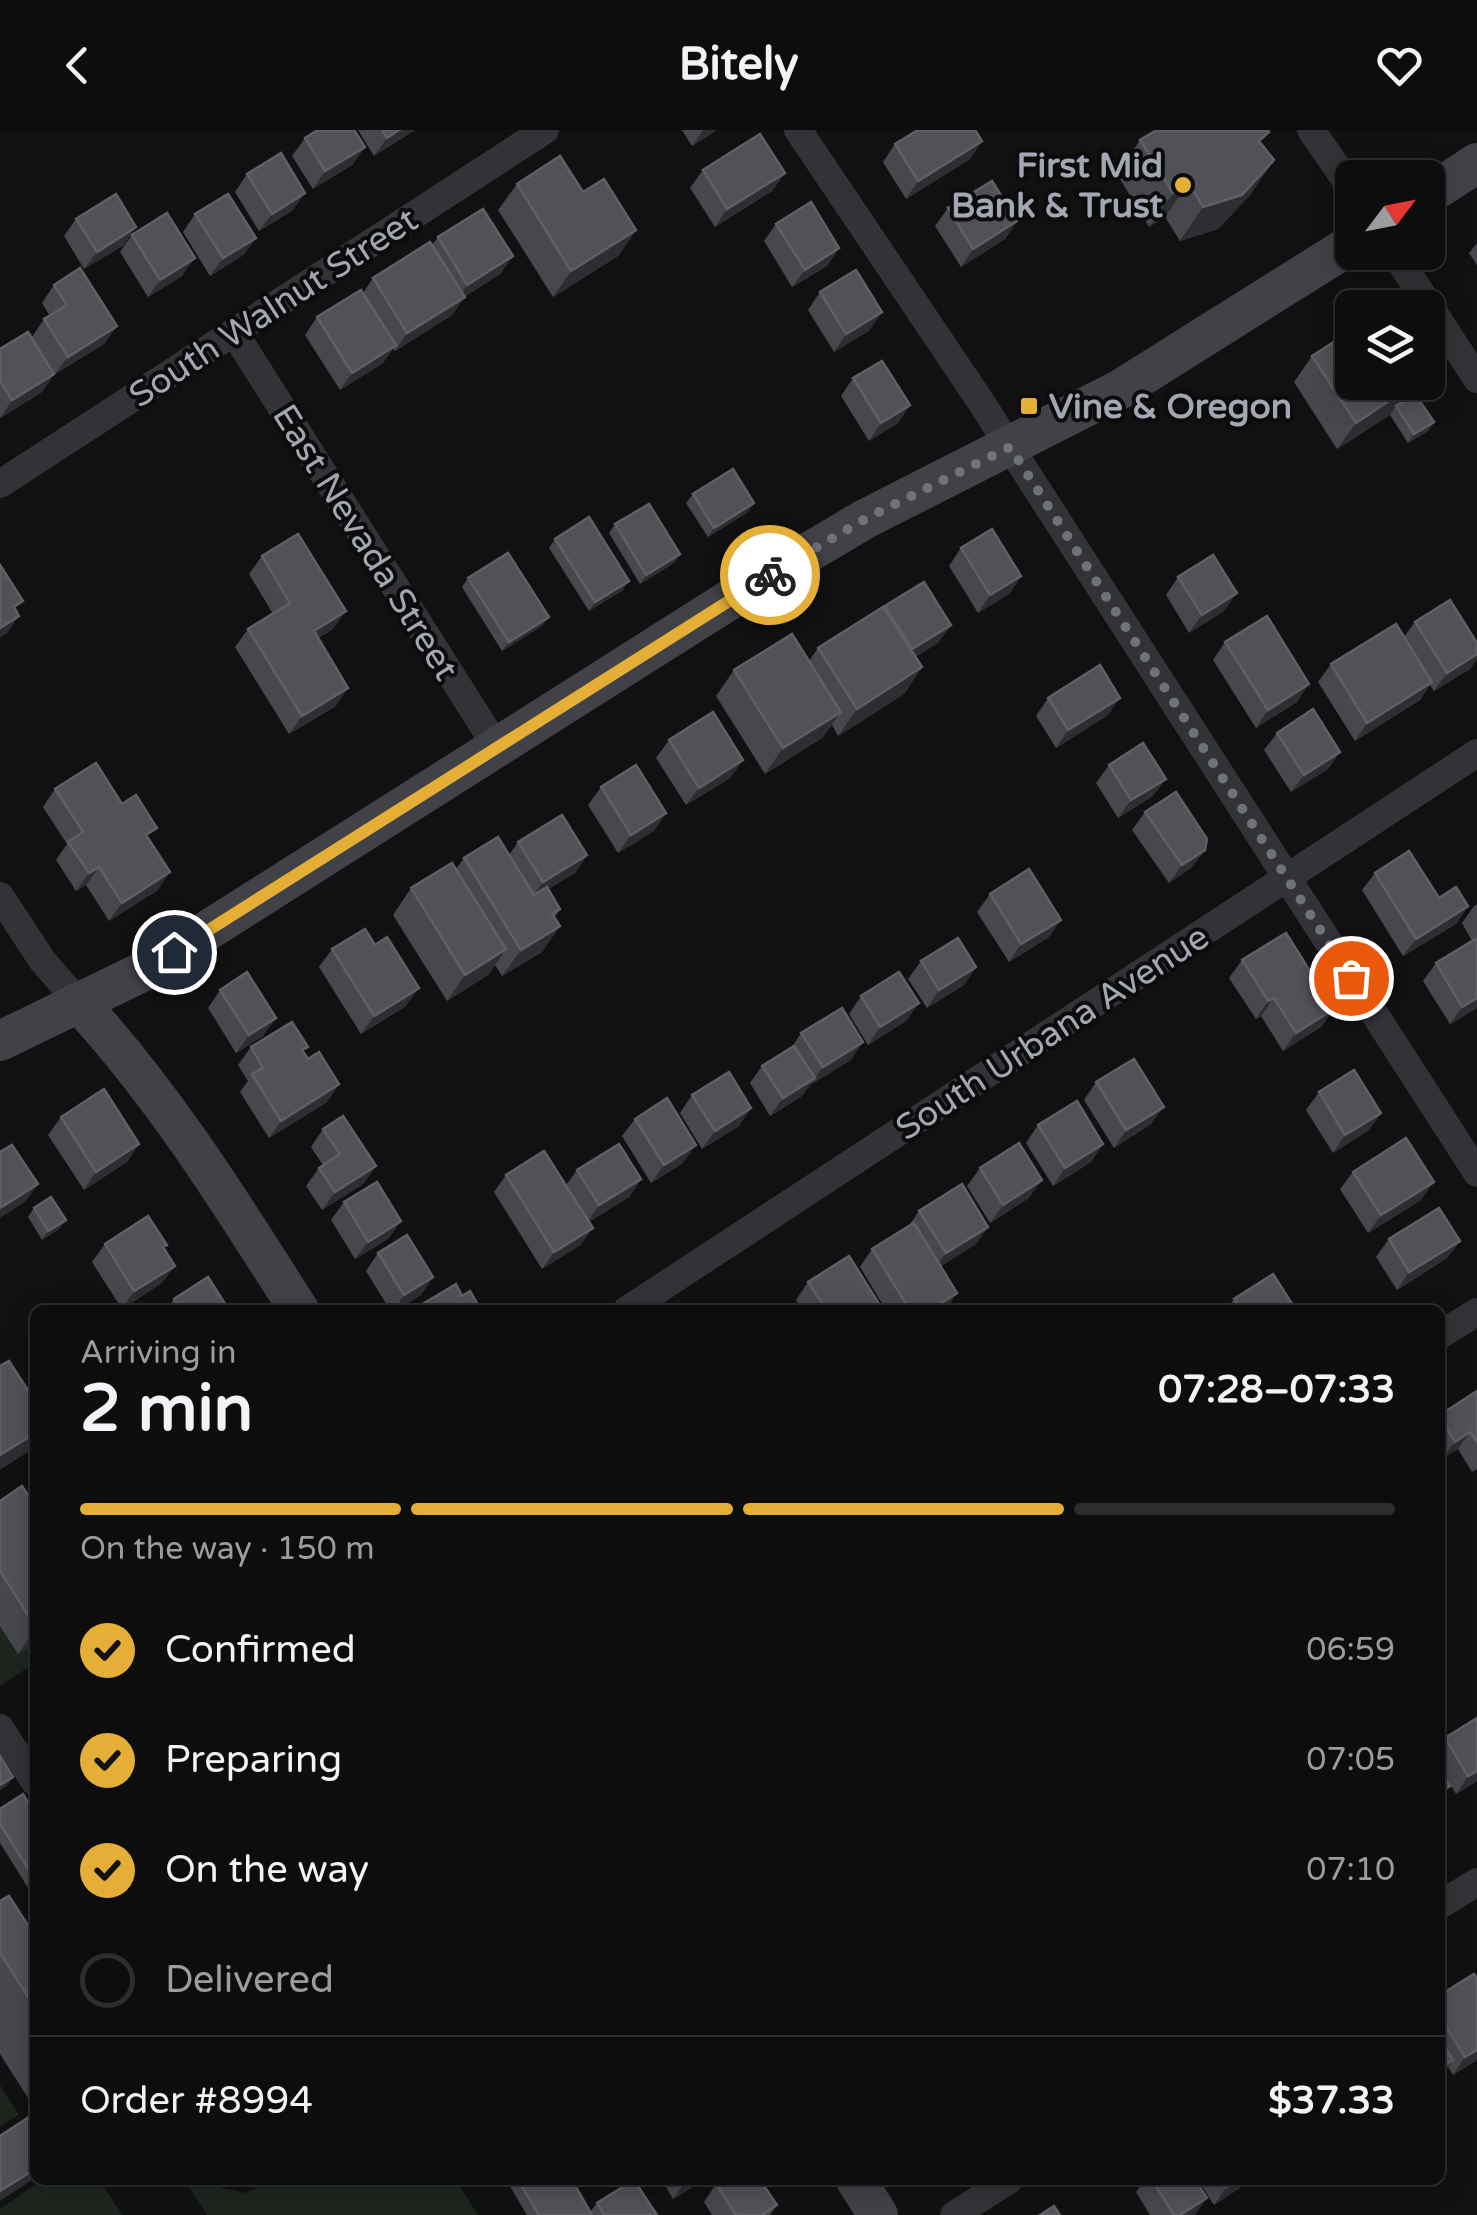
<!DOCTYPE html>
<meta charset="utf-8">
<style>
body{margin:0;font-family:"Varela Round",sans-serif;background:#161617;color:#f1f3f6;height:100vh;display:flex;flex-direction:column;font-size:38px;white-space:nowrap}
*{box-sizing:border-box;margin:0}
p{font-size:32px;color:#9a9c9e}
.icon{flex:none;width:55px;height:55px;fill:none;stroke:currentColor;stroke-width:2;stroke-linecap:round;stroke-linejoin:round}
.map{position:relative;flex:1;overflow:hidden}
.side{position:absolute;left:30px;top:1175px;width:1415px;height:880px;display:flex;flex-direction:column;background:#0d0d0e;border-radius:15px;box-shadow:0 5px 25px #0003,0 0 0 2px #2d2d2e}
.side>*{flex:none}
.needle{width:65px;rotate:58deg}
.controls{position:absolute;left:1335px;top:30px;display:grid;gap:20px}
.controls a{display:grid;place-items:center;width:110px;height:110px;border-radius:15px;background:#0d0d0e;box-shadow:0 5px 25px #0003,0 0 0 2px #2d2d2e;font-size:50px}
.pin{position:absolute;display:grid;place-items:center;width:85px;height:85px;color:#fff;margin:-42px;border:5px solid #fff;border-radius:50%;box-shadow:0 2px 10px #0007}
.courier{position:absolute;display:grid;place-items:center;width:100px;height:100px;margin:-50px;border:8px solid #e5af37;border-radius:50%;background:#fff;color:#222;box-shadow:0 2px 12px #0007}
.summary em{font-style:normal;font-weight:800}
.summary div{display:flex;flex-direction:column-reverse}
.summary{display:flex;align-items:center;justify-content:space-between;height:170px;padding:0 50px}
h1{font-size:65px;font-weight:800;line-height:75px}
.bar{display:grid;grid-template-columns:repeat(4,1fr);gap:15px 10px;align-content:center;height:120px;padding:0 50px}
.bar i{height:12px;border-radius:8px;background:#2d2d2e}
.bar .on{background:#e5af37}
.bar p{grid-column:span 4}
.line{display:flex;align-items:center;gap:25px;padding:0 50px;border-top:2px solid #2d2d2e}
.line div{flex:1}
ol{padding:0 50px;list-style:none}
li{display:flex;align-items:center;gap:30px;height:110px}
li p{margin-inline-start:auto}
li .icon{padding:10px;border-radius:50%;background:#e5af37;color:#111;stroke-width:4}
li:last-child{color:#9a9c9e}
li i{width:55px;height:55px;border:5px solid #2d2d2e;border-radius:50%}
header{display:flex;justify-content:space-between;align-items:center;height:130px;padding:0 50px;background:#0d0d0e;font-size:45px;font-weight:800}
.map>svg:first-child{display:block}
.green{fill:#1e251f}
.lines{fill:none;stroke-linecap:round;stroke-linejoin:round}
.minor{stroke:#323337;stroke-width:28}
.secondary{stroke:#404247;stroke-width:40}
.wall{fill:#47484d}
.shaded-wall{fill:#2d2e31}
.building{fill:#515258;stroke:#5e6066;stroke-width:2.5}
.done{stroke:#70727a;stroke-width:10;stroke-dasharray:0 18}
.route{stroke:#e5af37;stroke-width:12}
.poi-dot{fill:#e5af37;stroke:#0c0c0d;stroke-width:4}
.labels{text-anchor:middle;stroke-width:8;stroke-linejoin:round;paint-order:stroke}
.poi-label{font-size:35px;font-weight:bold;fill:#a3a7b2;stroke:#0c0c0d;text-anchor:end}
.street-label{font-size:35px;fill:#a3a7b2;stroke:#0c0c0d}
</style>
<header><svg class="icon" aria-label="back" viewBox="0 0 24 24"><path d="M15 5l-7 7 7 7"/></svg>Bitely<svg class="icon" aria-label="heart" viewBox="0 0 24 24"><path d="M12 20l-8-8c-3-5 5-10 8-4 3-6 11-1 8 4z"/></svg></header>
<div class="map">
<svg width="1477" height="2085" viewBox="0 0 1477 2085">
<rect width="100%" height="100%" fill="#111112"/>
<!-- green -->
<path class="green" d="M0,1376L35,1403V1533L0,1556Z
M0,1955L19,1985L0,1996Z
M42,2050H114L104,2057L122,2085H0V2079Z
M185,2050L246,2063L271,2050H456L478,2085H207Z"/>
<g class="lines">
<!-- minor -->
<path class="minor" d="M798,0L979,269L1477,1043
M1311,0L1352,59
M1394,122L1477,249
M235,204L498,619
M0,354L545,0
M0,766L42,830L78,872
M627,1180L1477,623
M1440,1205L1477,1182
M0,1598L35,1652
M1440,1775L1477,1752
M954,2085L1009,2050"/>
<!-- secondary -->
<path class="secondary" d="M1428,65L1477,33
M78,872C164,965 231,1073 299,1180
M0,911L142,842L745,460L865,389L1121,259L1352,114
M856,2050L878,2085"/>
</g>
<!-- wall -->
<path class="wall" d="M358,0H415L374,26Z
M682,0H717L692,16Z
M305,8L365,17L352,35L313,59L292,26Z
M1140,10L1261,13L1274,30L1250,65L1218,99L1180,111L1165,87L1149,97L1117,44Z
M982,11L970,29L906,69L883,32L895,14Z
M703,40L785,43L772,61L715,97L690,58Z
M247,44L293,80L259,101L235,62Z
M517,54L636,100L618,126L553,167L498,80Z
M948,78L1017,91L1005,109L961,137L935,96Z
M195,84L256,108L243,125L210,146L183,102Z
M76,89L136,97L124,115L84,139L64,106Z
M776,94L839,118L827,136L792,157L764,111Z
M132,105L182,146L148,167L120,122Z
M438,107L513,126L500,144L464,167L452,185L395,221L393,219L383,233L340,260L305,205L317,187L363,163L373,148L432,115Z
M1477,113V135L1469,123Z
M54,155L117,196L104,214L55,244L32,207L44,189L50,186L42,173Z
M820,162L870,200L834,222L808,180Z
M0,219L54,244L42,262L0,288Z
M1312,226L1352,252H1424L1416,265L1434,292L1428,301L1408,313L1390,285L1337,319L1294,252Z
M853,248L910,275L898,293L869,311L841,266Z
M693,364L748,382L708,407L686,373Z
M615,394L680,424L674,433L640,454L609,403Z
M555,409L623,460L589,481L549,418Z
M961,418L1021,446L1009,464L978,483L949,436Z
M262,426L333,499L318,508L336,576L289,604L235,517L248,499L273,484L249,444Z
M1178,447L1224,481L1189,503L1166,465Z
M468,448L542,496L502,521L462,457Z
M885,476L951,495L938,513L915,527L922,537L904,564L838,606L832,595L822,608L765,644L716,566L734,540L809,531L818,518Z
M1415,492L1477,513V529L1470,539L1434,561L1430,555L1420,570L1355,611L1318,552L1331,534L1404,507Z
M1225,512L1297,572L1256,598L1213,530Z
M1048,568L1108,585L1056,618L1036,586Z
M1277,603L1340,622L1328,639L1291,662L1264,620Z
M669,610L743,630L730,648L686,675L656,628Z
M1109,635L1153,666L1118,688L1096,653Z
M601,657L654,701L618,723L588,675Z
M55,659L122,674L149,709L158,760L109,791L86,755L76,761L56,730L67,714L43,677Z
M1145,682L1205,720L1192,737L1169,753L1132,700Z
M518,712L587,725L575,743L548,759L560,779L555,787L560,796L542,822L502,846L495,835L488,845L447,871L393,785L411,758L456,739L464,728L509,725Z
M1375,743L1439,768L1468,776L1456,794L1403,826L1362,760Z
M990,764L1049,807L1009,832L977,782Z
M1477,774V878L1450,894L1423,851L1436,833L1472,811L1462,793L1474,776Z
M375,815L406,876L361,904L319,837L332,819Z
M1242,830L1334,879L1321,897L1283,921L1261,886L1256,889L1229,848Z
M921,831L976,837L964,855L927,878L908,849Z
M220,860L263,906L236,923L208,878Z
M861,866L919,873L906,891L868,915L849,884Z
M801,903L851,930L810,955L802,966L770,986L750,953L762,936L792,917Z
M251,917L304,923L308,929L339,954L327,972L269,1008L240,962L248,951L238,935Z
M1096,952L1151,994L1114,1018L1084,970Z
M1319,962L1381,983L1369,1000L1333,1023L1306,980Z
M692,965L751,978L739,996L702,1019L680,983Z
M61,987L139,1014L127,1032L84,1060L48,1005Z
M635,989L683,1033L651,1053L622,1006Z
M1038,995L1103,1014L1091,1032L1053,1056L1026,1013Z
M323,999L376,1036L363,1054L322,1080L306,1056L319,1038L323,1035L311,1017Z
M980,1038L1029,1068L990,1093L967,1056Z
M577,1040L641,1049L629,1067L589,1092L593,1098L580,1115L542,1139L494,1062L506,1045L566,1055Z
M1353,1042L1421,1070L1368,1103L1340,1059Z
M344,1072L401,1091L388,1109L355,1129L331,1090Z
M34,1078L66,1090L59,1099L42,1110L28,1087Z
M919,1081L988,1097L976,1114L941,1136L946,1180H886L860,1137L872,1119L908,1097Z
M1389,1109L1460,1111L1447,1128L1397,1160L1376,1127Z
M105,1114L164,1119L162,1153L122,1179L92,1132Z
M378,1123L433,1147L421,1165L397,1180H390L366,1141Z
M808,1152L883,1180H802L796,1170Z
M174,1169L229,1180H166Z
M1234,1169L1296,1180H1226Z
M1477,1261V1339L1472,1342L1458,1319L1442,1329L1440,1326V1285Z
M0,1371L35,1376V1513L18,1524L0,1496Z
M1445,1608L1477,1651L1456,1664L1440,1638V1615Z
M0,1679L35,1684V1769L0,1713Z
M0,1771L35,1806V1979L0,1924Z
M1440,1865L1477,1930L1453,1945L1448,1937L1440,1948Z
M510,2050H572L590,2082L597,2073L657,2085H527L508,2053Z
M662,2050H704L673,2069Z
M1145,2050H1195V2085H1150L1136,2062Z
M1198,2050H1252L1214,2075Z
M716,2054L777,2075L770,2085H712L704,2072Z"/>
<!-- shaded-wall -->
<path class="shaded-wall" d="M399,0H415L374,26L387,8Z
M703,0H717L692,16Z
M982,11L970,29L906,69L918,51Z
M365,17L352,35L313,59L325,41Z
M1274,30L1250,65L1218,99L1180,111L1203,77Z
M785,43L772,61L715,97L727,79Z
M1189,53L1165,87L1149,97L1173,63Z
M305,63L293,80L259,101L272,84Z
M1017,91L1005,109L961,137L973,119Z
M136,97L124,115L84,139L97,122Z
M636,100L618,126L553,167L571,141Z
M256,108L243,125L210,146L223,128Z
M839,118L827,136L792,157L805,140Z
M513,126L500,144L455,173L467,155Z
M195,128L182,146L148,167L160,150Z
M465,167L452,185L395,221L407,203Z
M882,182L870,200L834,222L846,204Z
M117,196L104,214L55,244L68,227Z
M396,215L383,233L340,260L352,243Z
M54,244L42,262L0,288L12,270Z
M1417,252H1424L1412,270L1396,276L1390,285L1337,319L1356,293Z
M910,275L898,293L869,311L881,293Z
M1434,292L1428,301L1408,313L1414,304Z
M754,373L748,382L708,407L714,398Z
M680,424L674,433L640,454L646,445Z
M1021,446L1009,464L978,483L990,465Z
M629,451L623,460L589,481L595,472Z
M1237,463L1224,481L1189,503L1202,485Z
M346,481L333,499L301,519L314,501Z
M19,486L7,503L0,508V498Z
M549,487L542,496L502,521L509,512Z
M951,495L938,513L899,537L912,519Z
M1477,524V529L1470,539L1434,561L1447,543Z
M922,537L904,564L838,606L857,579Z
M1432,552L1420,570L1355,611L1367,593Z
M1309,554L1297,572L1256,598L1268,580Z
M348,558L336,576L289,604L302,586Z
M1120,568L1108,585L1056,618L1068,600Z
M841,582L822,608L765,644L783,618Z
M1340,622L1328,639L1291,662L1304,645Z
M743,630L730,648L686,675L699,658Z
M1166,649L1153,666L1118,688L1131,670Z
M666,683L654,701L618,723L631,705Z
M1205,720L1192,737L1169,753L1182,735Z
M587,725L575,743L531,770L543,752Z
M99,737L86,755L76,761L89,743Z
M170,742L158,760L109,791L122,773Z
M1468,776L1456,794L1403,826L1416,809Z
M1061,790L1049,807L1009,832L1021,814Z
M560,796L542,822L502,846L521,820Z
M506,819L488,845L447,871L465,845Z
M976,837L964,855L927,878L939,860Z
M419,858L406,876L361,904L374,886Z
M1274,868L1261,886L1256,889L1268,871Z
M1477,868V878L1450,894L1462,877Z
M919,873L906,891L868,915L880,897Z
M1334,879L1321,897L1283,921L1296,903Z
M276,888L263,906L236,923L249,905Z
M863,912L851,930L810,955L823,937Z
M815,948L802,966L770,986L783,968Z
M339,954L327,972L269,1008L281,991Z
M1164,977L1151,994L1114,1018L1126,1000Z
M751,978L739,996L702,1019L715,1001Z
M1381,983L1369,1000L1333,1023L1345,1005Z
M139,1014L127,1032L84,1060L96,1042Z
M1103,1014L1091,1032L1053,1056L1065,1038Z
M696,1015L683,1033L651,1053L664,1035Z
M376,1036L363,1054L322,1080L335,1062Z
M641,1049L629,1067L587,1093L599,1075Z
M1042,1050L1029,1068L990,1093L1003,1075Z
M1434,1052L1421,1070L1368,1103L1381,1085Z
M38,1054L26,1071L0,1088V1078Z
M66,1090L59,1099L42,1110L48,1101Z
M401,1091L388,1109L355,1129L368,1112Z
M988,1097L976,1114L933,1141L946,1123Z
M593,1098L580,1115L542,1139L554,1122Z
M1460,1111L1447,1128L1397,1160L1409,1142Z
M175,1136L162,1153L122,1179L134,1161Z
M433,1147L421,1165L397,1180H394L404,1165Z
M957,1163L946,1180H930Z
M1470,1302L1458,1319L1442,1329L1455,1312Z
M35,1303V1314L31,1320L0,1340V1325Z
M35,1500V1513L18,1524Z
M1477,1641V1651L1456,1664L1468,1646Z
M13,1647L7,1656L0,1660V1655Z
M1477,1920V1930L1453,1945L1465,1927Z
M1453,1930L1440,1948V1938Z
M35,2039V2048L0,2071V2061Z
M687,2050H704L673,2069L686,2051Z
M1238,2050H1252L1214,2075L1226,2057Z
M1207,2068L1195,2085H1180Z"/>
<!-- building -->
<path class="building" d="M318,0H354L365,17L325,41L305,8Z
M382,0H399L387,8Z
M918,0H975L982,11L918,51L895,14Z
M1157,0H1267L1269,2L1259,11L1274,30L1242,65L1203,77L1189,53L1173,63L1140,10Z
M760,4L785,43L727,79L703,40Z
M281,23L305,63L272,84L247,44Z
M560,26L583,62L604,49L636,100L571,141L517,54Z
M992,51L1017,91L973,119L948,78Z
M116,64L136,97L97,122L76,89Z
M228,64L256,108L223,128L195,84Z
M811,72L839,118L805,140L776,94Z
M483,79L513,126L467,155L438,107Z
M167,83L195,128L160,150L132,105Z
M430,112L465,167L407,203L373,148Z
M80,138L117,196L68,227L44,189L67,175L54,155Z
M856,140L882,182L846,204L820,162Z
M361,160L396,215L352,243L317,187Z
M1352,200V252H1417L1356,293L1312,226Z
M28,202L54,244L12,270L0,251V219Z
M882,231L910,275L881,293L853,248Z
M1415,264L1434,292L1414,304L1396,276Z
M733,339L754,373L714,398L693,364Z
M649,374L680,424L646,445L615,394Z
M589,387L629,451L595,472L555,409Z
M992,399L1021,446L990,465L961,418Z
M298,404L346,481L314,501L348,558L302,586L248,499L290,473L262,426Z
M508,423L549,487L509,512L468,448Z
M1213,425L1237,463L1202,485L1178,447Z
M0,435L23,471L14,477L19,486L0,498Z
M924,452L951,495L912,519L885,476Z
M1450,470L1477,513V524L1447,543L1415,492Z
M883,477L922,537L857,579L818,518Z
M1267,486L1309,554L1268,580L1225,512Z
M1396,494L1432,552L1367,593L1331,534Z
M792,504L841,582L783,618L734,540Z
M1100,535L1120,568L1068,600L1048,568Z
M1313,579L1340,622L1304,645L1277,603Z
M713,582L743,630L699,658L669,610Z
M1143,613L1166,649L1131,670L1109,635Z
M96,633L122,674L136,665L157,698L146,705L170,742L122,773L99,737L89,743L68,712L83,702L55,659Z
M636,635L666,683L631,705L601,657Z
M1176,662L1207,709L1205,720L1182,735L1145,682Z
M562,685L587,725L543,752L518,712Z
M498,707L534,765L547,757L560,779L552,784L560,796L521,820L464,728Z
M1409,721L1439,768L1456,757L1468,776L1416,809L1375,743Z
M452,733L506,819L465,845L411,758Z
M1029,739L1061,790L1021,814L990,764Z
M365,799L375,815L387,807L419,858L374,886L332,819Z
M1286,803L1334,879L1296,903L1274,868L1268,871L1242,830Z
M958,808L976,837L939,860L921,831Z
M1477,808V868L1462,877L1436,833Z
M247,842L276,888L249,905L220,860Z
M899,842L919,873L880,897L861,866Z
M842,878L863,912L823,937L801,903Z
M292,892L308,917L302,920L308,929L319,922L339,954L281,991L252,944L263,938L251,917Z
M794,916L815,948L783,968L762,936Z
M1134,929L1164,977L1126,1000L1096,952Z
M1354,940L1381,983L1345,1005L1319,962Z
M729,942L751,978L715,1001L692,965Z
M104,959L139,1014L96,1042L61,987Z
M667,968L696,1015L664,1035L635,989Z
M1077,971L1103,1014L1065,1038L1038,995Z
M343,986L376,1036L335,1062L319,1038L340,1024L323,999Z
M1406,1008L1434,1052L1381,1085L1353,1042Z
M1019,1013L1042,1050L1003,1075L980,1038Z
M619,1014L641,1049L599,1075L577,1040Z
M12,1015L38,1054L0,1078V1022Z
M544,1021L593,1098L554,1122L506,1045Z
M377,1052L401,1091L368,1112L344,1072Z
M962,1054L988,1097L946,1123L919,1081Z
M51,1067L66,1090L48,1101L34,1078Z
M1439,1078L1460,1111L1409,1142L1389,1109Z
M148,1086L167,1115L163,1117L175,1136L134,1161L105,1114Z
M914,1093L957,1163L930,1180H910L872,1119Z
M407,1105L433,1147L404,1165L378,1123Z
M849,1126L883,1180H826L808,1152Z
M1273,1144L1296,1180H1241L1234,1169Z
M208,1147L229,1180H181L174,1169Z
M456,1154L462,1166L470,1161L481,1180H417L416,1178Z
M792,1175L795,1180H783Z
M9,1231L35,1271V1303L0,1325V1236Z
M1477,1261V1312L1470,1302L1455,1312L1440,1288V1285Z
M22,1356L35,1376V1496L0,1441V1371Z
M1477,1588V1641L1468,1646L1445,1608Z
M0,1626L13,1647L0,1655Z
M1440,1641L1450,1656L1440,1662Z
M23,1664L35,1684V1750L0,1694V1679Z
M9,1766L35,1806V1878L0,1823V1771Z
M1474,1844L1477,1848V1920L1465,1927L1440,1887V1865Z
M1440,1909L1453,1930L1440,1938Z
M35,1983V2039L0,2061V2006Z
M518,2050H572L592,2085H539Z
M634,2050L657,2085H604L597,2073Z
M723,2050H760L777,2075L761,2085H736L716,2054Z
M1152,2050H1195L1207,2068L1180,2085H1174Z
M1222,2050H1238L1226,2057Z
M1054,2076L1060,2085H1040Z"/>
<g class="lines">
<!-- done -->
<path class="done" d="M770,445L865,389L1010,317L1351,848"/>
<!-- route -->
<path class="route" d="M174,822L770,445"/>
</g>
<!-- markers -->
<g class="poi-dot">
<circle cx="1183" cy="55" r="10"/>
<rect x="1019" y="266" width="20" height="20" rx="5"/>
</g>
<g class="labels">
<!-- poi labels -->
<g class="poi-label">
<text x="1163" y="47">First Mid<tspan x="1163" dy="40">Bank &amp; Trust</tspan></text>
<text x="1049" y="288" text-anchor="start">Vine &amp; Oregon</text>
</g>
<!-- street labels -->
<g class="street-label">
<text transform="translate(273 177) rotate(-33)" y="12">South Walnut Street</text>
<text transform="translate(366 412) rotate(58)" y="12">East Nevada Street</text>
<text transform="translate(1052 902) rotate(-33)" y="12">South Urbana Avenue</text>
</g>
</g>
</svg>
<div class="controls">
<a><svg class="needle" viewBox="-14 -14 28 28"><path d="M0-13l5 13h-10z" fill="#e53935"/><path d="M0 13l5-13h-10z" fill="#9a9c9e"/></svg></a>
<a><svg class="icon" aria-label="layers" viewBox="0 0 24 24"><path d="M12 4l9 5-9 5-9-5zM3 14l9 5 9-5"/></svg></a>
</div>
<div class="pin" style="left:1351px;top:848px;background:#ea580c"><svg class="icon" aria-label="bag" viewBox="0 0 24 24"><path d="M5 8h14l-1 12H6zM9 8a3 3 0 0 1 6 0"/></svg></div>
<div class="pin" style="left:174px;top:822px;background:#1f2937"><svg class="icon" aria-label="home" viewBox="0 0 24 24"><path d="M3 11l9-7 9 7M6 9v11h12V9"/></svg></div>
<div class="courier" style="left:770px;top:445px"><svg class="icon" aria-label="bike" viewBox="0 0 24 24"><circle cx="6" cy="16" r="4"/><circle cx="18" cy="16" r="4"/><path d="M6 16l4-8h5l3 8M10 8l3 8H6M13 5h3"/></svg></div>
<section class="side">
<div class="summary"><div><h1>2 min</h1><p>Arriving in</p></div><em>07:28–07:33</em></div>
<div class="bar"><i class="on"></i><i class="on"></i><i class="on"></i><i></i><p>On the way · 150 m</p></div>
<ol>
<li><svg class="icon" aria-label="check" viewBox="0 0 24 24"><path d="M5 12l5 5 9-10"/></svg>Confirmed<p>06:59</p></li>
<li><svg class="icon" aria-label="check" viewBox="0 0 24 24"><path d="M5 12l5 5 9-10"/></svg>Preparing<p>07:05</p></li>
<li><svg class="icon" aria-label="check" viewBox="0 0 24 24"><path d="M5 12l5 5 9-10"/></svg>On the way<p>07:10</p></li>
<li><i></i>Delivered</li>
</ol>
<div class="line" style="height:130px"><div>Order #8994</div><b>$37.33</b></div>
</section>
</div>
